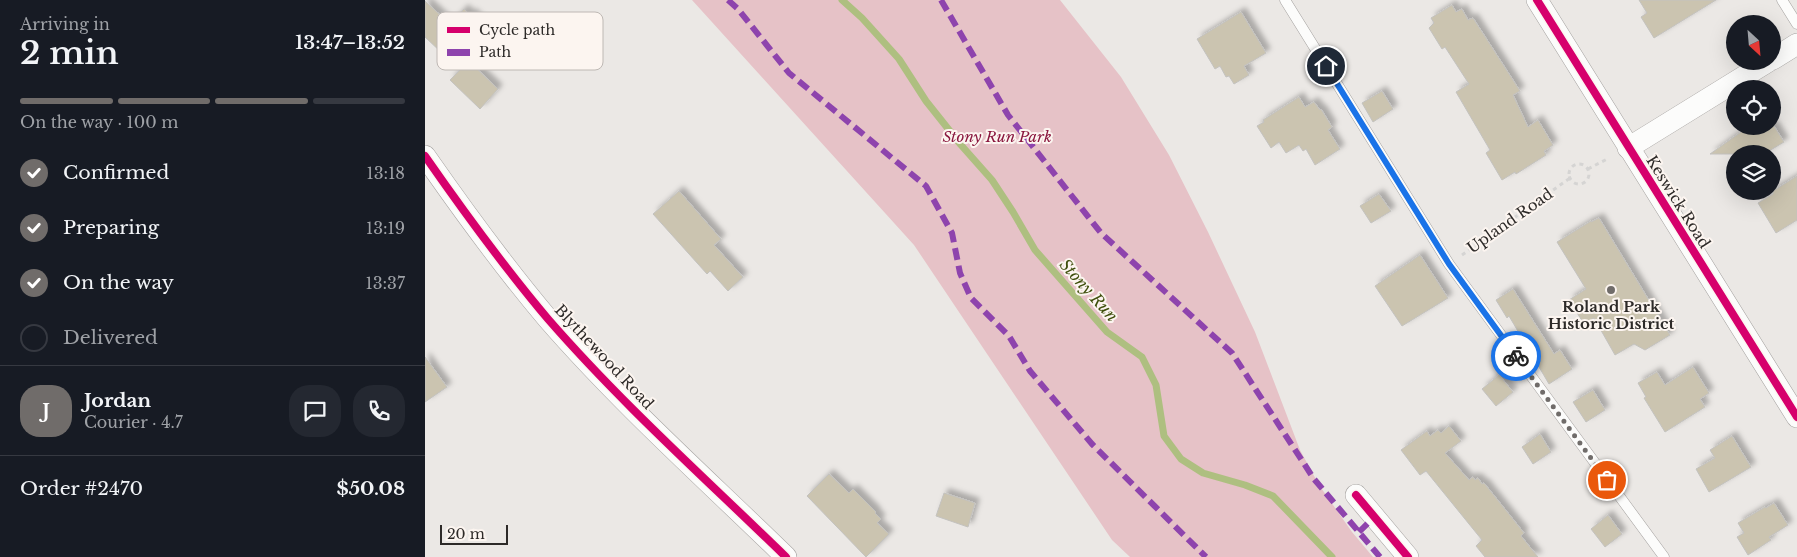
<!DOCTYPE html>
<meta charset="utf-8">
<style>
body{margin:0;font-family:"Libre Baskerville",serif;background:#242831;color:#f1f3f6;height:100vh;display:flex;flex-direction:column;font-size:19px;white-space:nowrap}
*{box-sizing:border-box;margin:0}
p{font-size:16px;color:#9ea1a6}
.icon{flex:none;width:28px;height:28px;fill:none;stroke:currentColor;stroke-width:2;stroke-linecap:round;stroke-linejoin:round}
.map{position:relative;flex:1;overflow:hidden}
.drawer{display:flex;flex-direction:column;background:#171b24;width:425px}
.drawer>*{flex:none}
.needle{width:32px;rotate:154deg}
.tools{position:absolute;left:1301px;top:15px;display:grid;gap:10px}
.tools a{display:grid;place-items:center;width:55px;height:55px;border-radius:50%;background:#171b24;box-shadow:0 5px 20px #0002;font-size:25px}
.scale{position:absolute;left:15px;bottom:12px;width:68px;box-sizing:border-box;padding-left:5px;border:2px solid #2d2a28;border-top:0;font-size:14px;line-height:18px;white-space:nowrap;color:#2d2a28;-webkit-text-stroke:4px #fcf5f0;paint-order:stroke}
.pin{position:absolute;display:grid;place-items:center;width:42px;height:42px;color:#fff;margin:-21px;border:2px solid #fff;border-radius:50%;box-shadow:0 1px 5px #0007}
.courier{position:absolute;display:grid;place-items:center;width:50px;height:50px;margin:-25px;border:4px solid #1a73e8;border-radius:50%;background:#fff;color:#222;box-shadow:0 1px 6px #0007}
.overview em{font-style:normal;font-weight:600}
.overview div{display:flex;flex-direction:column-reverse}
.overview{display:flex;align-items:center;justify-content:space-between;height:85px;padding:0 20px}
h1{font-size:32px;font-weight:600;line-height:38px}
.bar{display:grid;grid-template-columns:repeat(4,1fr);gap:8px 5px;align-content:center;height:60px;padding:0 20px}
.bar i{height:6px;border-radius:4px;background:#363941}
.bar .current{background:#706c6a}
.bar p{grid-column:span 4}
.line{display:flex;align-items:center;gap:12px;padding:0 20px;border-top:1px solid #363941}
.line div{flex:1}
.round{display:grid;place-items:center;flex:none;width:52px;height:52px;border-radius:20px;background:#242831}
ol{padding:0 20px;list-style:none}
li{display:flex;align-items:center;gap:15px;height:55px}
li p{margin-inline-start:auto}
li .icon{padding:5px;border-radius:50%;background:#706c6a;color:#fff;stroke-width:4}
li:last-child{color:#9ea1a6}
li i{width:28px;height:28px;border:2px solid #363941;border-radius:50%}
main{display:flex;flex:1;min-height:0}
.map>svg:first-child{display:block}
.green{fill:#e6c2c7}
.lines{fill:none;stroke-linecap:round;stroke-linejoin:round}
.stream{stroke:#aebf80;stroke-width:7}
.building{fill:#cbc4b0;stroke:#c3c2bf;filter:url(#shadow)}
.lane-casing{stroke:#a4a19f;stroke-width:11}
.street-casing{stroke:#a4a19f;stroke-width:22}
.path{stroke:#d5d4d3;stroke-width:3;stroke-dasharray:4 4;stroke-linecap:butt}
.lane{stroke:#fcfcfb;stroke-width:10}
.street{stroke:#fcfcfb;stroke-width:21}
.quiet{stroke:#8e44ad;stroke-width:6;stroke-dasharray:12 6;stroke-linecap:butt}
.cycleway-casing{stroke:#fcf5f0;stroke-width:11}
.cycleway{stroke:#d6006c;stroke-width:8}
.done{stroke:#706c6a;stroke-width:5;stroke-dasharray:0 9}
.route{stroke:#1a73e8;stroke-width:6}
.poi-dot{fill:#706c6a;stroke:#fcf5f0;stroke-width:2}
.labels{text-anchor:middle;stroke-width:4;stroke-linejoin:round;paint-order:stroke}
.park-label{font-size:15px;font-style:italic;fill:#8a173f;stroke:#fcf5f0}
.street-label{font-size:15px;fill:#2d2a28;stroke:#fcf5f0}
.poi-label{font-size:15px;font-weight:bold;fill:#2d2a28;stroke:#fcf5f0}
.water-label{font-size:16px;font-style:italic;fill:#3f4f0c;stroke:#fcf5f0}
.key{fill:#fcf5f0;stroke:#beb8b4;stroke-width:1}
.key-label{font-size:14px;fill:#2d2a28}
</style>
<main>
<section class="drawer">
<div class="overview"><div><h1>2 min</h1><p>Arriving in</p></div><em>13:47–13:52</em></div>
<div class="bar"><i class="current"></i><i class="current"></i><i class="current"></i><i></i><p>On the way · 100 m</p></div>
<ol>
<li><svg class="icon" aria-label="check" viewBox="0 0 24 24"><path d="M5 12l5 5 9-10"/></svg>Confirmed<p>13:18</p></li>
<li><svg class="icon" aria-label="check" viewBox="0 0 24 24"><path d="M5 12l5 5 9-10"/></svg>Preparing<p>13:19</p></li>
<li><svg class="icon" aria-label="check" viewBox="0 0 24 24"><path d="M5 12l5 5 9-10"/></svg>On the way<p>13:37</p></li>
<li><i></i>Delivered</li>
</ol>
<div class="line" style="height:90px"><b class="round" style="background:#706c6a;color:#fff">J</b><div><b>Jordan</b><p>Courier · 4.7</p></div><a class="round"><svg class="icon" aria-label="chat" viewBox="0 0 24 24"><path d="M4 5h16v11H9l-5 4z"/></svg></a><a class="round"><svg class="icon" aria-label="phone" viewBox="0 0 24 24"><path d="M5 4h4l2 5-3 2q2 4 5 5l2-3 5 2v4C11 20 4 13 5 4z"/></svg></a></div>
<div class="line" style="height:65px"><div>Order #2470</div><b>$50.08</b></div>
</section>
<div class="map">
<svg width="1372" height="557" viewBox="0 0 1372 557">
<defs>
<filter id="shadow"><feDropShadow dx="4.5" dy="-4.5" stdDeviation="2.5" flood-color="#0004"/></filter>
</defs>
<rect width="100%" height="100%" fill="#ebe8e5"/>
<!-- green -->
<path class="green" d="M267,0H635L696,77L744,155L783,232L830,332L875,450L894,485L927,532L948,557H705L687,540L489,245Z"/>
<g class="lines">
<!-- stream -->
<path class="stream" d="M417,0L437,18L474,59L501,101L536,145L567,180L588,212L610,250L682,332L717,357L731,385L739,436L756,459L778,473L820,485L848,496L907,557"/>
</g>
<!-- building -->
<path class="building" d="M1214,0H1291L1229,38L1216,17L1222,13Z
M0,1L25,24L39,9L45,15L47,13L76,41L51,68L73,89L55,109L25,80L35,70L0,37Z
M1027,5L1031,12L1037,9L1043,20L1048,18L1095,91L1088,95L1103,127L1113,120L1128,145L1119,151L1121,155L1091,174L1090,172L1077,180L1061,153L1065,150L1031,92L1044,84L1020,47L1017,49L1004,28L1009,23L1006,18Z
M816,12L841,53L819,66L824,75L809,84L804,76L801,77L795,66L790,69L772,39Z
M957,91L968,109L948,122L937,103Z
M874,97L880,107L889,102L895,110L896,109L907,127L903,130L915,149L890,165L881,149L878,151L874,145L861,153L854,142L846,148L832,126L839,122L838,120Z
M1312,126H1349L1359,142L1339,154H1285L1316,132Z
M1372,176V220L1351,233L1333,203L1348,194V191Z
M254,191L296,239L289,245L318,277L303,291L285,271L282,274L228,214Z
M954,194L966,211L946,223L935,206Z
M1174,218L1245,335L1220,350L1209,344L1190,355L1169,318L1159,324L1144,300L1161,289L1132,242L1166,221V222Z
M995,255L1023,298L977,326L950,286Z
M1088,289L1129,354L1135,350L1147,369L1124,384L1084,316L1082,318L1071,300Z
M0,357L22,387L0,402Z
M1268,367L1284,393L1275,399L1280,407L1240,432L1219,398L1221,397L1213,383L1232,372L1240,385Z
M1074,375L1088,392L1071,406L1057,389Z
M1168,390L1180,410L1161,422L1148,402Z
M1024,426L1036,441L1020,453L1044,480L1048,477L1050,480L1053,478L1057,484L1059,483L1099,533L1096,536L1113,557H1060L1051,546L1057,540L1001,471L995,475L976,450L1002,431L1005,436L1013,430L1016,433Z
M1115,434L1126,452L1108,464L1097,447Z
M1307,436L1326,467L1284,492L1271,469L1290,458L1285,450Z
M404,474L424,493L428,489L451,512L450,513L456,519L452,523L464,534L441,557L382,496Z
M519,493L550,503L543,527L511,516Z
M1349,503L1363,525L1344,537L1346,540L1323,555L1312,537L1319,533L1313,523L1340,507L1341,508Z
M1183,515L1197,534L1180,547L1166,529Z"/>
<g class="lines">
<defs>
<path id="lane" d="M860,0L1024,264L1239,557
M1357,0L1372,24"/>
<path id="street" d="M1112,0L1372,417
M1348,59L1372,44
M1203,148L1344,61
M0,156C39,212 79,267 123,319C197,404 281,479 361,557
M931,495L983,557"/>
</defs>
<!-- lane casing -->
<use href="#lane" class="lane-casing"/>
<!-- street casing -->
<use href="#street" class="street-casing"/>
<!-- path -->
<path class="path" d="M1144 174a10 10 0 1 1 20 0a10 10 0 1 1-20 0Z
M1163,169L1184,158
M1037,255L1145,178"/>
<!-- lane -->
<use href="#lane" class="lane"/>
<!-- street -->
<use href="#street" class="street"/>
<!-- quiet -->
<path class="quiet" d="M303,0L313,9L364,73L501,186L527,233L535,273L546,298L584,336L605,371L667,444L781,557
M516,0L583,115L676,233L807,353L889,479L955,557
M934,532L949,517"/>
<defs>
<path id="cycleway" d="M1112,0L1372,417
M0,156C39,212 79,267 123,319C197,404 281,479 361,557
M931,495L983,557"/>
</defs>
<!-- cycleway casing -->
<use href="#cycleway" class="cycleway-casing"/>
<!-- cycleway -->
<use href="#cycleway" class="cycleway"/>
</g>
<g class="lines">
<!-- done -->
<path class="done" d="M1091,356L1182,480"/>
<!-- route -->
<path class="route" d="M901,66L1024,264L1091,356"/>
</g>
<!-- markers -->
<circle class="poi-dot" cx="1186" cy="290" r="5"/>
<g class="labels">
<!-- park labels -->
<g class="park-label">
<text x="572" y="142">Stony Run Park</text>
</g>
<!-- street labels -->
<g class="street-label">
<text transform="translate(1253 202) rotate(58)" y="5">Keswick Road</text>
<text transform="translate(1085 221) rotate(-35)" y="5">Upland Road</text>
<text transform="translate(179 357) rotate(47)" y="5">Blythewood Road</text>
</g>
<!-- poi labels -->
<g class="poi-label">
<text x="1186" y="312">Roland Park<tspan x="1186" dy="17">Historic District</tspan></text>
</g>
<!-- water labels -->
<g class="water-label">
<text transform="translate(664 290) rotate(48)" y="6">Stony Run</text>
</g>
</g>
<!-- legend -->
<rect x="12" y="12" width="166" height="58" rx="8" class="key"/>
<rect x="22" y="27" width="23" height="6" fill="#d6006c"/>
<rect x="22" y="49" width="23" height="7" fill="#8e44ad"/>
<g class="key-label">
<text x="54" y="35">Cycle path</text>
<text x="54" y="57">Path</text>
</g>
</svg>
<div class="tools">
<a><svg class="needle" viewBox="-14 -14 28 28"><path d="M0-13l5 13h-10z" fill="#e53935"/><path d="M0 13l5-13h-10z" fill="#9ea1a6"/></svg></a>
<a><svg class="icon" aria-label="locate" viewBox="0 0 24 24"><circle cx="12" cy="12" r="6"/><path d="M12 2v4M12 18v4M2 12h4M18 12h4"/></svg></a>
<a><svg class="icon" aria-label="layers" viewBox="0 0 24 24"><path d="M12 4l9 5-9 5-9-5zM3 14l9 5 9-5"/></svg></a>
</div>
<div class="scale">20 m</div>
<div class="pin" style="left:1182px;top:480px;background:#ea580c"><svg class="icon" aria-label="bag" viewBox="0 0 24 24"><path d="M5 8h14l-1 12H6zM9 8a3 3 0 0 1 6 0"/></svg></div>
<div class="pin" style="left:901px;top:66px;background:#1f2937"><svg class="icon" aria-label="home" viewBox="0 0 24 24"><path d="M3 11l9-7 9 7M6 9v11h12V9"/></svg></div>
<div class="courier" style="left:1091px;top:356px"><svg class="icon" aria-label="bike" viewBox="0 0 24 24"><circle cx="6" cy="16" r="4"/><circle cx="18" cy="16" r="4"/><path d="M6 16l4-8h5l3 8M10 8l3 8H6M13 5h3"/></svg></div>
</div>
</main>
